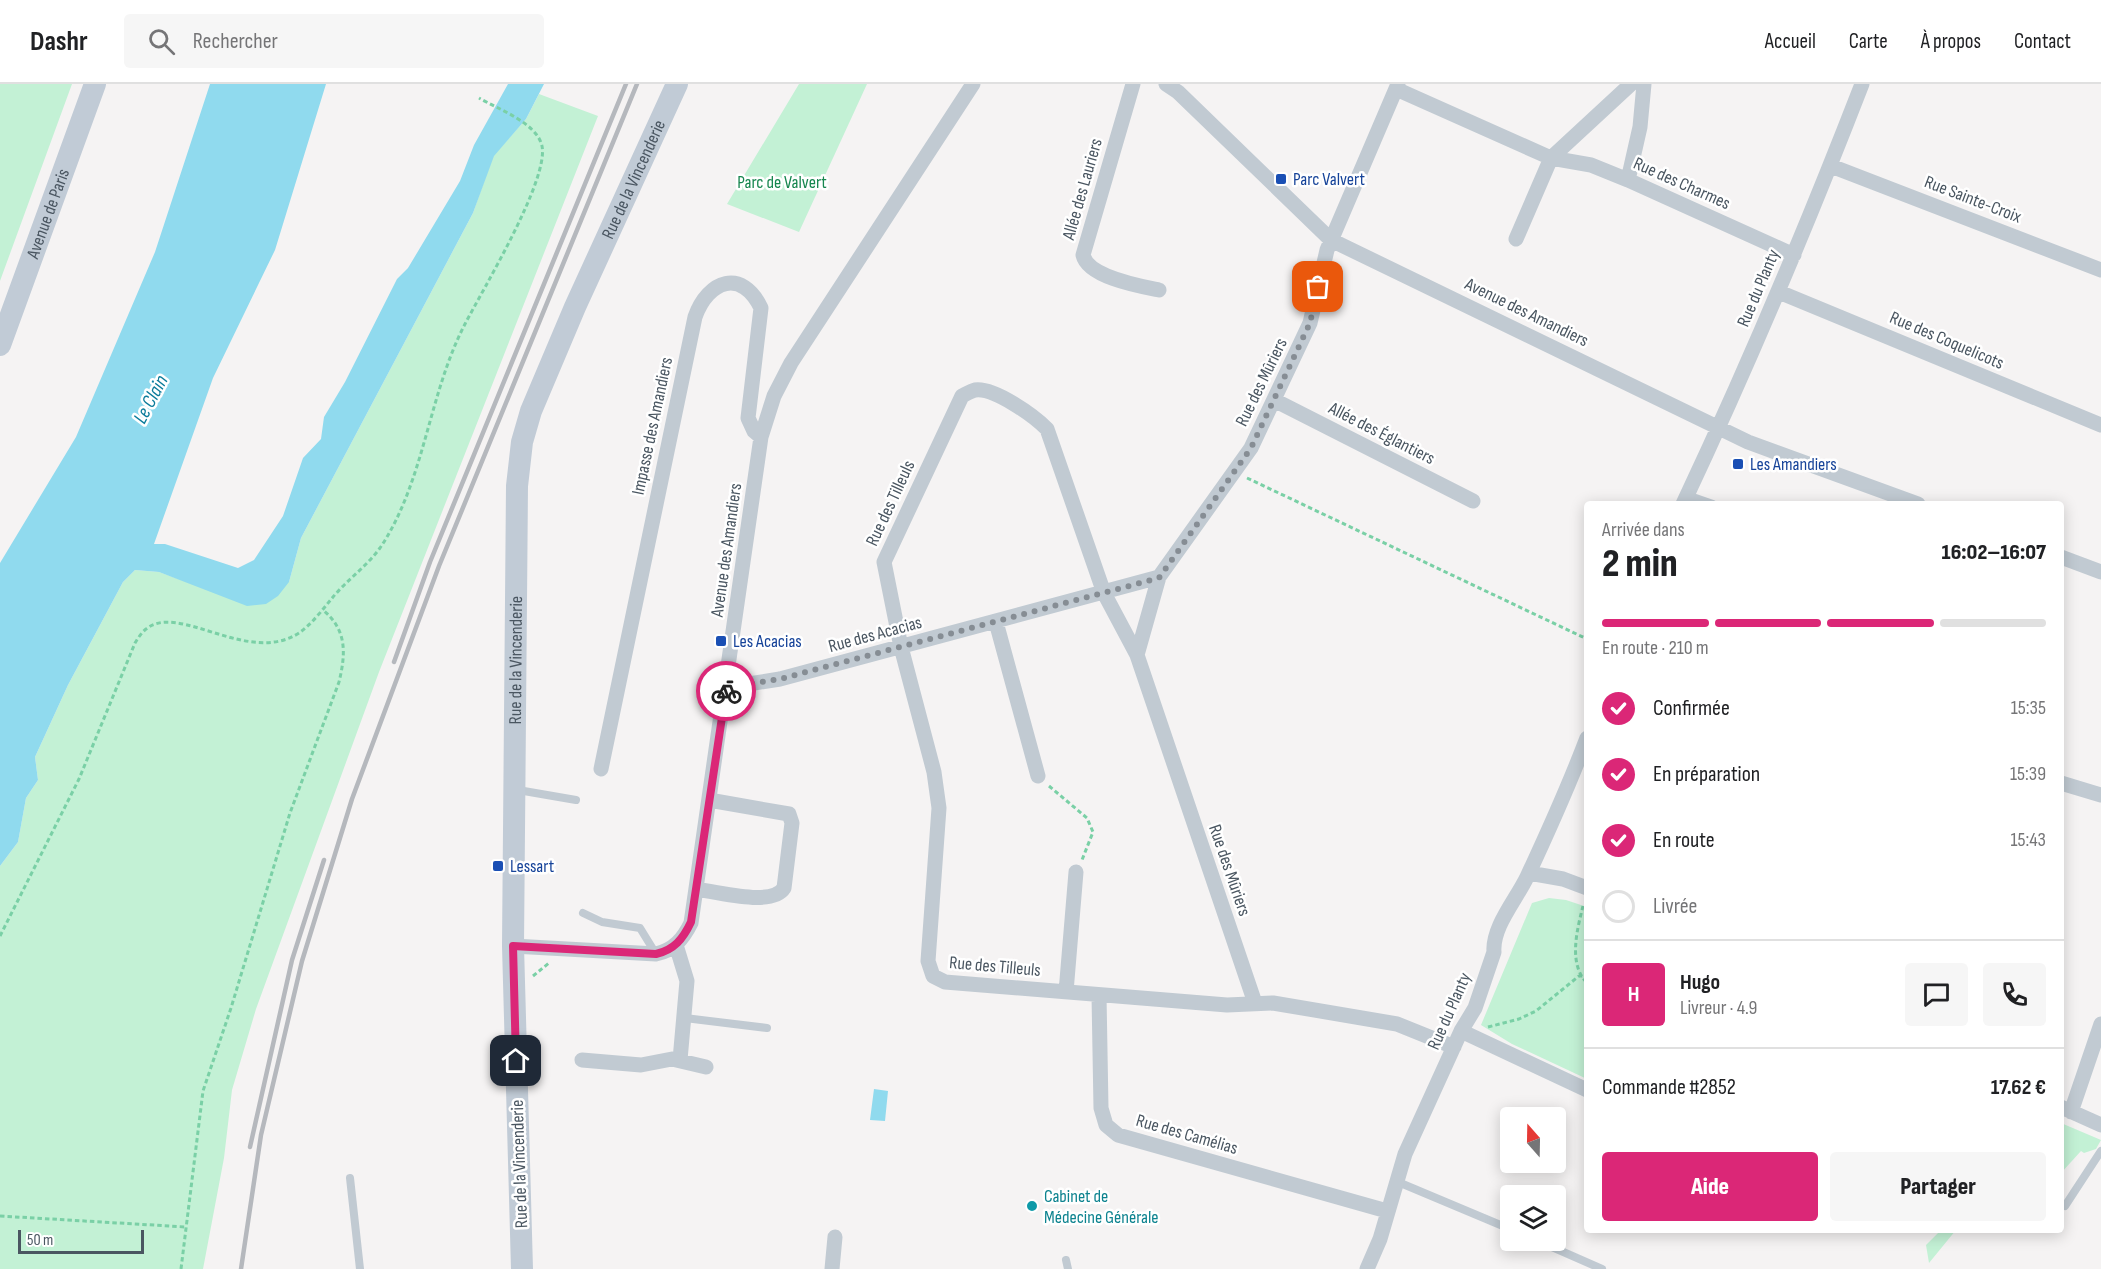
<!DOCTYPE html>
<html lang="fr">
<meta charset="utf-8">
<style>
body{margin:0;font-family:"Sofia Sans Condensed",sans-serif;background:#f6f6f6;color:#202124;height:100vh;display:flex;flex-direction:column;font-size:22px;white-space:nowrap}
*{box-sizing:border-box;margin:0}
p{font-size:20px;color:#757577}
.icon{flex:none;width:33px;height:33px;fill:none;stroke:currentColor;stroke-width:2;stroke-linecap:round;stroke-linejoin:round}
.map{position:relative;flex:1;overflow:hidden}
.sheet{position:absolute;left:1584px;top:417px;width:480px;height:732px;display:flex;flex-direction:column;background:#fff;border-radius:6px;box-shadow:0 3px 15px #0003}
.sheet>*{flex:none}
.needle{width:39px;rotate:340deg}
.tools{position:absolute;left:1500px;top:1023px;display:grid;gap:12px}
.tools a{display:grid;place-items:center;width:66px;height:66px;border-radius:6px;background:#fff;box-shadow:0 3px 15px #0003;font-size:30px}
.scale{position:absolute;left:18px;bottom:15px;width:126px;box-sizing:border-box;padding-left:6px;border:3px solid #4a5661;border-top:0;font-size:16px;line-height:21px;white-space:nowrap;color:#4a5661;-webkit-text-stroke:4px #fff;paint-order:stroke}
.pin{position:absolute;display:grid;place-items:center;width:51px;height:51px;color:#fff;margin:-26px;border-radius:12px;box-shadow:0 3px 9px #0006}
.courier{position:absolute;display:grid;place-items:center;width:60px;height:60px;margin:-30px;border:4px solid #db2777;border-radius:50%;background:#fff;color:#222;box-shadow:0 2px 8px #0007}
.summary em{font-style:normal;font-weight:800}
.summary div{display:flex;flex-direction:column-reverse}
.summary{display:flex;align-items:center;justify-content:space-between;height:102px;padding:0 18px}
h1{font-size:39px;font-weight:800;line-height:45px}
.bar{display:grid;grid-template-columns:repeat(4,1fr);gap:9px 6px;align-content:center;height:72px;padding:0 18px}
.bar i{height:8px;border-radius:4px;background:#e0e0e0}
.bar .active{background:#db2777}
.bar p{grid-column:span 4}
.line{display:flex;align-items:center;gap:15px;padding:0 18px;border-top:2px solid #e0e0e0}
.line div{flex:1}
.round{display:grid;place-items:center;flex:none;width:63px;height:63px;border-radius:6px;background:#f6f6f6}
ol{padding:0 18px;list-style:none}
li{display:flex;align-items:center;gap:18px;height:66px}
li p{margin-inline-start:auto}
li .icon{padding:6px;border-radius:50%;background:#db2777;color:#fff;stroke-width:4}
li:last-child{color:#757577}
li i{width:33px;height:33px;border:3px solid #e0e0e0;border-radius:50%}
.action{display:flex;gap:12px;margin-top:auto;padding:12px 18px}
.action a{flex:1;height:69px;border-radius:6px;background:#db2777;color:#fff;font-size:24px;font-weight:800;line-height:69px;text-align:center}
.action a+a{background:#f6f6f6;color:#202124}
header{display:flex;align-items:center;gap:36px;box-sizing:border-box;height:84px;padding:0 30px;background:#fff;border-bottom:2px solid #e0e0e0}
header strong{font-size:28px}
nav{display:flex;gap:33px;margin-inline-start:auto;font-size:21px}
.search{width:420px;height:54px;background:#f6f6f6;display:flex;align-items:center;gap:15px;box-sizing:border-box;padding:0 21px;border-radius:6px;color:#757577;font-size:22px}
.map>svg:first-child{display:block}
.green{fill:#c3f1d5}
.water{fill:#90daee}
.lines{fill:none;stroke-linecap:round;stroke-linejoin:round}
.path{stroke:#7ad0a6;stroke-width:3;stroke-dasharray:4.5 3;stroke-linecap:butt}
.lane{stroke:#c1cad2;stroke-width:8}
.street{stroke:#c1cad2;stroke-width:15}
.secondary{stroke:#c1cbd6;stroke-width:22}
.rail{stroke:#b5b8bd;stroke-width:4.5}
.done{stroke:#868d94;stroke-width:6;stroke-dasharray:0 10.8}
.route{stroke:#db2777;stroke-width:8}
.transit-dot{fill:#1a4fb4;stroke:#fff;stroke-width:2}
.culture-dot{fill:#0f9aa8;stroke:#fff;stroke-width:2}
.labels{text-anchor:middle;stroke-width:5;stroke-linejoin:round;paint-order:stroke}
.street-label{font-size:18px;fill:#4a5661;stroke:#fff}
.transit-label{font-size:18px;fill:#164399;stroke:#fff;text-anchor:start}
.park-label{font-size:18px;fill:#17864f;stroke:#fff}
.culture-label{font-size:18px;fill:#0d838f;stroke:#fff;text-anchor:start}
.water-label{font-size:20px;font-style:italic;fill:#0c7c9b;stroke:#fff}
</style>
<header>
<strong>Dashr</strong>
<div class="search"><svg class="icon" aria-label="search" viewBox="0 0 24 24"><circle cx="10" cy="10" r="6"/><path d="M15 15l6 6"/></svg>Rechercher</div>
<nav><a>Accueil</a><a>Carte</a><a>À propos</a><a>Contact</a></nav>
</header>
<div class="map">
<svg width="2101" height="1185" viewBox="0 0 2101 1185">
<rect width="100%" height="100%" fill="#f5f3f3"/>
<!-- green -->
<path class="green" d="M0,0H72L0,197Z
M799,0H867L799,148L727,120Z
M539,10L598,32L379,588L256,925L232,1006L224,1074L203,1185H0V782L18,758L26,714L38,696L35,673L68,601L123,498L135,486L159,488L209,506L289,498L301,454L473,129L493,72L526,35Z
M1549,814L1566,816L1587,823V995L1512,960L1481,941L1532,819Z
M2061,1039L2101,1056L2096,1065L2084,1069L2081,1067L2061,1089Z
M1941,1146H1956L1929,1179L1926,1161Z"/>
<!-- water -->
<path class="water" d="M210,0H326L275,166L213,294L154,460H165L238,484L254,476L283,432L303,374L321,355L324,333L345,298L397,195L408,184L460,97L474,61L508,0H544L526,35L494,72L473,129L301,454L289,498L278,512L266,520L247,522L159,488L135,486L123,498L68,601L35,673L38,696L26,714L18,758L0,782V479L76,353L155,168Z
M874,1005L888,1007L885,1037L870,1036Z"/>
<g class="lines">
<!-- path -->
<path class="path" d="M1247,394L1587,555
M1049,702L1087,734L1093,748L1082,776
M1583,822C1577,846 1568,880 1587,899
M0,852L79,695L135,559C138,554 142,548 146,545C179,518 248,582 299,549C312,540 323,525 333,513C347,496 367,482 380,464C425,397 428,311 465,240C483,205 549,96 542,62C537,39 498,25 479,14
M533,892L549,879
M1488,943L1519,935L1536,927L1579,892H1587
M0,1132L186,1143
M181,1185L203,1007L231,924L290,729L339,598C346,569 347,546 323,526"/>
<!-- lane -->
<path class="lane" d="M1687,411L1713,420
M518,706L576,716
M583,829L602,838L640,844L656,870
M685,934L767,944
M350,1094L360,1185
M1398,1098L1510,1145
M2065,1122L2101,1067
M1536,1156L1602,1185
M1066,1176L1068,1185"/>
<!-- street -->
<path class="street" d="M1133,0L1083,171C1088,193 1139,202 1159,206
M1166,0L1178,8L1331,156L1748,358L1918,420
M1396,5L1551,74L1591,81L1628,96L1794,171
M1831,82L2101,186
M1628,96L1640,43L1644,0
M1516,155L1551,74L1631,0
M1779,208L2101,341
M1274,316L1473,417
M1683,420C1748,282 1807,142 1862,0
M2061,473L2101,488
M1159,493L1137,571L1255,919
M996,538L1038,692
M1137,571L1104,509L1047,345C1034,332 994,303 975,306C971,307 966,310 962,312L884,478L901,563L934,688L939,724L928,877L933,892L945,898L1227,921L1273,919L1397,940L1454,963
M727,600L742,601L780,595L1159,493L1251,364L1310,239L1327,166L1398,0
M601,685L695,233C708,196 742,184 761,224L748,334L754,347L761,353
M2061,699L2101,711
M1529,789L1563,795L1587,804
M696,805C717,808 772,823 784,804L792,739L789,730L709,716
M676,861L687,897L680,976
M513,862L656,870C674,866 683,855 691,839L761,353L774,312L791,279L973,0
M1066,908L1076,788
M1099,911L1101,1024L1106,1041L1118,1051L1387,1127
M1461,947L1587,1006
M582,976L641,981L672,975L706,983
M2061,1023L2101,1041
M2071,1028L2101,940
M832,1185L835,1153
M1367,1185L1380,1155L1405,1070L1461,947L1475,924L1494,868C1492,843 1516,816 1527,793C1548,748 1569,701 1587,654"/>
<!-- secondary -->
<g class="secondary">
<path id="s1" d="M0,261L95,0"/>
<path id="s2" d="M522,1185L513,862L517,402L522,358L531,327L575,223L677,0"/>
</g>
<!-- rail -->
<path class="rail" d="M394,578L430,478L626,0
M250,1063L292,876L324,776
M241,1185L261,1051L302,877L352,715L439,482L637,0"/>
</g>
<g class="lines">
<!-- done -->
<path class="done" d="M726,607L727,600L742,601L780,595L1159,494L1251,364L1310,239L1318,203"/>
<!-- route -->
<path class="route" d="M516,977L513,862L656,870C674,866 683,855 691,838L726,607"/>
</g>
<!-- markers -->
<g class="transit-dot">
<rect x="1275" y="89" width="12" height="12" rx="3"/>
<rect x="1732" y="374" width="12" height="12" rx="3"/>
<rect x="715" y="551" width="12" height="12" rx="3"/>
<rect x="492" y="776" width="12" height="12" rx="3"/>
</g>
<circle class="culture-dot" cx="1032" cy="1122" r="6"/>
<g class="labels">
<!-- street labels -->
<g class="street-label">
<text dy="6" stroke="none"><textPath href="#s2" startOffset="1113">Rue de la Vincenderie</textPath></text>
<text transform="translate(1682 99) rotate(24)" y="6">Rue des Charmes</text>
<text transform="translate(1082 105) rotate(-74)" y="6">Allée des Lauriers</text>
<text transform="translate(1973 115) rotate(21)" y="6">Rue Sainte-Croix</text>
<text dy="6" stroke="none"><textPath href="#s1" startOffset="140">Avenue de Paris</textPath></text>
<text transform="translate(1758 204) rotate(-67)" y="6">Rue du Planty</text>
<text transform="translate(1527 228) rotate(26)" y="6">Avenue des Amandiers</text>
<text transform="translate(1947 256) rotate(23)" y="6">Rue des Coquelicots</text>
<text transform="translate(1261 298) rotate(-64)" y="6">Rue des Mûriers</text>
<text transform="translate(652 342) rotate(-78)" y="6">Impasse des Amandiers</text>
<text transform="translate(1382 349) rotate(27)" y="6">Allée des Églantiers</text>
<text transform="translate(890 419) rotate(-65)" y="6">Rue des Tilleuls</text>
<text transform="translate(726 466) rotate(-82)" y="6">Avenue des Amandiers</text>
<text transform="translate(875 550) rotate(-15)" y="6">Rue des Acacias</text>
<text dy="6" stroke="none"><textPath href="#s2" startOffset="609">Rue de la Vincenderie</textPath></text>
<text transform="translate(1230 786) rotate(71)" y="6">Rue des Mûriers</text>
<text transform="translate(995 882) rotate(5)" y="6">Rue des Tilleuls</text>
<text transform="translate(1449 927) rotate(-66)" y="6">Rue du Planty</text>
<text transform="translate(1187 1050) rotate(16)" y="6">Rue des Camélias</text>
<text transform="translate(519 1080) rotate(-92)" y="6">Rue de la Vincenderie</text>
</g>
<!-- transit labels -->
<g class="transit-label">
<text x="1293" y="101">Parc Valvert</text>
<text x="1750" y="386">Les Amandiers</text>
<text x="733" y="563">Les Acacias</text>
<text x="510" y="788">Lessart</text>
</g>
<!-- park labels -->
<g class="park-label">
<text x="782" y="104">Parc de Valvert</text>
</g>
<!-- culture labels -->
<g class="culture-label">
<text x="1044" y="1118">Cabinet de<tspan x="1044" dy="21">Médecine Générale</tspan></text>
</g>
<!-- water labels -->
<g class="water-label">
<text transform="translate(150 315) rotate(-62)" y="7">Le Clain</text>
</g>
</g>
</svg>
<div class="tools">
<a><svg class="needle" viewBox="-14 -14 28 28"><path d="M0-13l5 13h-10z" fill="#e53935"/><path d="M0 13l5-13h-10z" fill="#757577"/></svg></a>
<a><svg class="icon" aria-label="layers" viewBox="0 0 24 24"><path d="M12 4l9 5-9 5-9-5zM3 14l9 5 9-5"/></svg></a>
</div>
<div class="scale">50 m</div>
<div class="pin" style="left:1318px;top:203px;background:#ea580c"><svg class="icon" aria-label="bag" viewBox="0 0 24 24"><path d="M5 8h14l-1 12H6zM9 8a3 3 0 0 1 6 0"/></svg></div>
<div class="pin" style="left:516px;top:977px;background:#1f2937"><svg class="icon" aria-label="home" viewBox="0 0 24 24"><path d="M3 11l9-7 9 7M6 9v11h12V9"/></svg></div>
<div class="courier" style="left:726px;top:607px"><svg class="icon" aria-label="bike" viewBox="0 0 24 24"><circle cx="6" cy="16" r="4"/><circle cx="18" cy="16" r="4"/><path d="M6 16l4-8h5l3 8M10 8l3 8H6M13 5h3"/></svg></div>
<section class="sheet">
<div class="summary"><div><h1>2 min</h1><p>Arrivée dans</p></div><em>16:02–16:07</em></div>
<div class="bar"><i class="active"></i><i class="active"></i><i class="active"></i><i></i><p>En route · 210 m</p></div>
<ol>
<li><svg class="icon" aria-label="check" viewBox="0 0 24 24"><path d="M5 12l5 5 9-10"/></svg>Confirmée<p>15:35</p></li>
<li><svg class="icon" aria-label="check" viewBox="0 0 24 24"><path d="M5 12l5 5 9-10"/></svg>En préparation<p>15:39</p></li>
<li><svg class="icon" aria-label="check" viewBox="0 0 24 24"><path d="M5 12l5 5 9-10"/></svg>En route<p>15:43</p></li>
<li><i></i>Livrée</li>
</ol>
<div class="line" style="height:108px"><b class="round" style="background:#db2777;color:#fff">H</b><div><b>Hugo</b><p>Livreur · 4.9</p></div><a class="round"><svg class="icon" aria-label="chat" viewBox="0 0 24 24"><path d="M4 5h16v11H9l-5 4z"/></svg></a><a class="round"><svg class="icon" aria-label="phone" viewBox="0 0 24 24"><path d="M5 4h4l2 5-3 2q2 4 5 5l2-3 5 2v4C11 20 4 13 5 4z"/></svg></a></div>
<div class="line" style="height:78px"><div>Commande #2852</div><b>17.62 €</b></div>
<div class="action"><a>Aide</a><a>Partager</a></div>
</section>
</div>
